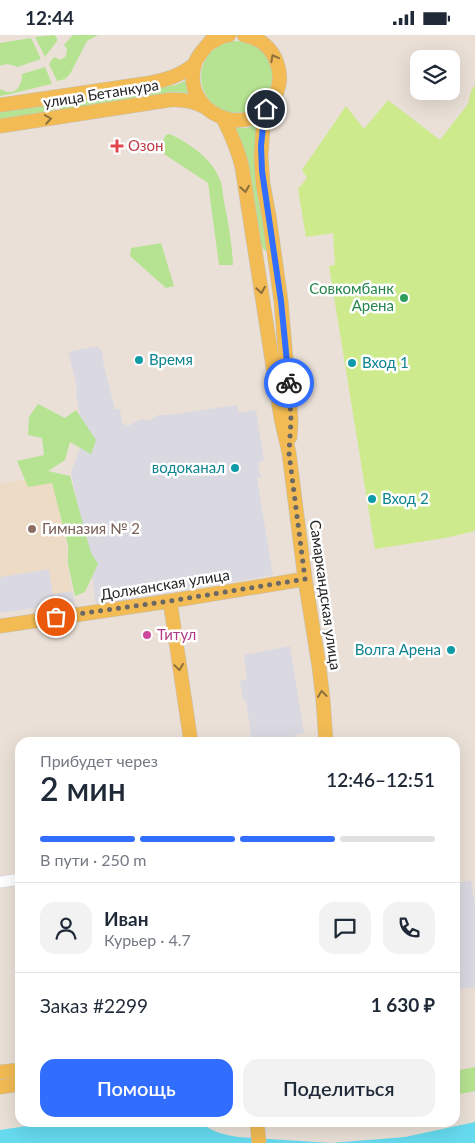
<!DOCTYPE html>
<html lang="ru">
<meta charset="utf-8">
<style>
body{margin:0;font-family:Lato,sans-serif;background:#f2f2f3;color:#1f2937;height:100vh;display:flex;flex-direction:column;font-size:19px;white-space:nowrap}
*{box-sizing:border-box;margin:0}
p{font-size:16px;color:#747a83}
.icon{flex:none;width:28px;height:28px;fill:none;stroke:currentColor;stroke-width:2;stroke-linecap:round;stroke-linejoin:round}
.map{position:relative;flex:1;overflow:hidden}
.details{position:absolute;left:15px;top:702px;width:445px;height:390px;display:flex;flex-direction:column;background:#fff;border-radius:15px;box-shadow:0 5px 20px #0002}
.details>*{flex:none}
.tools{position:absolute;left:410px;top:15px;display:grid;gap:10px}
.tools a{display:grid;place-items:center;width:50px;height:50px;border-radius:10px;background:#fff;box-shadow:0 5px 20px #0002;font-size:25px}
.pin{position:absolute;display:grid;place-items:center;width:42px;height:42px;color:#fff;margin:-21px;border:2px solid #fff;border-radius:50%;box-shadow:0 1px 5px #0007}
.courier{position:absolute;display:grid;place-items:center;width:50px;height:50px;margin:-25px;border:4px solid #316efd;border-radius:50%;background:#fff;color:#222;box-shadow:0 1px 6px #0007}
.overview em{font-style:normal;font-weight:600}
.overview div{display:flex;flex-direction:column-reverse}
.overview{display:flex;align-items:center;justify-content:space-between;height:85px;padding:0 25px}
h1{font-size:32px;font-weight:600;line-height:38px}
.bar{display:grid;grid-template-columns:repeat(4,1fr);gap:8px 5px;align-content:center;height:60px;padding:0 25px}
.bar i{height:6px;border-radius:4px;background:#e0e1e3}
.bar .active{background:#316efd}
.bar p{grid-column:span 4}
.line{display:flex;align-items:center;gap:12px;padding:0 25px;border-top:1px solid #e0e1e3}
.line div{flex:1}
.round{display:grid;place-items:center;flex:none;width:52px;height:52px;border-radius:15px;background:#f2f2f3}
.primary-button{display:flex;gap:10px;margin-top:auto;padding:10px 25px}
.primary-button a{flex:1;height:58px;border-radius:15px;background:#316efd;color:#fff;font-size:20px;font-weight:600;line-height:58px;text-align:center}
.primary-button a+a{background:#f2f2f3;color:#1f2937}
.status{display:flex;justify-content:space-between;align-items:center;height:35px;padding:0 25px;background:#fff;direction:ltr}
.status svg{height:14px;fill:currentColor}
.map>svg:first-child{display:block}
.industrial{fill:#dad8e1}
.education{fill:#eddbc5}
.green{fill:#b6e391}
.pitch{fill:#cdeb8c}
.water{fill:#66dbf0}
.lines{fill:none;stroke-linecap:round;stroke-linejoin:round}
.minor-casing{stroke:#ccd2e0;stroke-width:12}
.major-casing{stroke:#c2c2c2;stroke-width:15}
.minor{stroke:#fff;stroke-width:11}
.major{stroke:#f2bb53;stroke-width:14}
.oneway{stroke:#8c703c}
.done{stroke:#6b6764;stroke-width:5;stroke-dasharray:0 9}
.route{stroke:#316efd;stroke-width:6}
.health-dot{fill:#e0444e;stroke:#fff;stroke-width:2}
.leisure-dot{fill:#2e9e5b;stroke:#fff;stroke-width:2}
.culture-dot{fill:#0f9aa8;stroke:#fff;stroke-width:2}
.education-dot{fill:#8d6e63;stroke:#fff;stroke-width:2}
.hotel-dot{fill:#d1479c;stroke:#fff;stroke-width:2}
.labels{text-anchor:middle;stroke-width:5;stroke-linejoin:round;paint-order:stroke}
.street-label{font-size:15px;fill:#262626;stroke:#fff}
.health-label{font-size:15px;fill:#be3a42;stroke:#fff;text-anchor:start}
.leisure-label{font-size:15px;fill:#27864d;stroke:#fff;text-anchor:end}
.culture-label{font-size:15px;fill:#0d838f;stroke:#fff;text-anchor:start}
.education-label{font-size:15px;fill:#785e54;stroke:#fff;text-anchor:start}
.hotel-label{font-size:15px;fill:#b23c85;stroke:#fff;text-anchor:start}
</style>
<div class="status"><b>12:44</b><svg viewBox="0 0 49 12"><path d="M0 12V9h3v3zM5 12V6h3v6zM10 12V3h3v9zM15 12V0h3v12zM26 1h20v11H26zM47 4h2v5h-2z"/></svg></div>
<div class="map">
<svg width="475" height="1108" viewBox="0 0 475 1108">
<rect width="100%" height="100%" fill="#eae0d7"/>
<!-- industrial -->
<path class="industrial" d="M97,311L102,316L104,332L115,374H120L122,388L128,391L141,384L149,386L158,380H168L237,370L239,378L256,375L264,425L258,428L261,443H257L273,540L96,570L93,547L71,437L84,404L76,359L77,352L68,317Z
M49,534L53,559L72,556L75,567L0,578V542Z
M290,611L304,698L294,700L296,707H252L246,665H243L240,646L247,645L244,620Z
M471,845L475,870V952L455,955V849Z"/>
<!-- education -->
<path class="education" d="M53,440L68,519L67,528L72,556L53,559L49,534L0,542V449Z"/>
<!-- green -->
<path class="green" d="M54,0L57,3V6L45,22L35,2Z
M73,0H98L87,6L70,39L65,44L57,46L49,29L54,22L61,25L66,21L67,14L64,10Z
M31,3L41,24L17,32C12,29 6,28 0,31V8Z
M201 42a36 36 0 1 1 72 0a36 36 0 1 1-72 0Z
M45,32L52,49C35,52 18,58 0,61V54C14,62 22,53 22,39Z
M187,45L190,58L171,57L60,75L59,68L176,50Z
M54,69L55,75L0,84V77Z
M257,90L255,103V123L269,217C264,216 263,214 261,209L251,142L246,123L232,92L246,93Z
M170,99C190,109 212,123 220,145C223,152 223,164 225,172C229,191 232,210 233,230H219L208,148L158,115L166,100Z
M161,208L174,251L166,253L130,221L131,213Z
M38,369L65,383L76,375L96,405L91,419L70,407L65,425L48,436L70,441L91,518L98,529L85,557L75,561L68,529V510L52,448L28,452L17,426L44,420L42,403L28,400L29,382Z
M475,1032V1056L455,1060V1036Z"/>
<!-- pitch -->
<path class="pitch" d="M475,50V496L445,503L375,514L329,231L335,230L333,198L306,202L298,154L307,143L302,135L346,71L364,94L388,65L440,105L468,69L471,56Z"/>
<!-- water -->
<path class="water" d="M475,1087V1108H0V1095L47,1088H202C211,1097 226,1100 238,1102L331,1108L405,1102Z"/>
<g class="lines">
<defs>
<path id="minor" d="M0,847L20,844"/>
<path id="major" d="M215,0C209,10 199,17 195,28C179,79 252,109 275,61C280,51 281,39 277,28C272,13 260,3 244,0
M210,8L223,1L229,0
M0,70L150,48C169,44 179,41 195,29
M266,74L263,92L261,122L263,149L269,181L281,266L291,385L290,402
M223,83C231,99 238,114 242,132L281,383L289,418L305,544L319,631L323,665L326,708
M0,91L169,65C183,64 193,66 205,72
M170,566L191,708
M0,591L170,566L305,544
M0,1037L20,1035
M0,1052L20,1049
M257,1088L259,1108"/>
</defs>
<!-- minor casing -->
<use href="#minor" class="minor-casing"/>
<!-- major casing -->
<use href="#major" class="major-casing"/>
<!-- minor -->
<use href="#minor" class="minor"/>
<!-- major -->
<use href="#major" class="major"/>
</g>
<!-- one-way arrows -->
<defs><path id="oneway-chevron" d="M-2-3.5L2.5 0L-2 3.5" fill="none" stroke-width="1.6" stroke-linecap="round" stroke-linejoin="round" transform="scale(1.25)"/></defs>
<g class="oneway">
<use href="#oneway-chevron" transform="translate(274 23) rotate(-118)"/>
<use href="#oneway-chevron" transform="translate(48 84) rotate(-9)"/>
<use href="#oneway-chevron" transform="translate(245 154) rotate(81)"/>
<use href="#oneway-chevron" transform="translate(261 255) rotate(81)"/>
<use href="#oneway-chevron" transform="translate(179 632) rotate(82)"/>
<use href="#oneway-chevron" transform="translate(322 659) rotate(-97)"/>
</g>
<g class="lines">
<!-- done -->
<path class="done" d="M56,582L170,566L305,544L289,418L291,385L289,348"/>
<!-- route -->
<path class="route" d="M266,74L263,92L261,111L262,136L281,266L289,348"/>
</g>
<!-- markers -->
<path class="health-dot" d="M114.5 103.5h5v5h5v5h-5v5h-5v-5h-5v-5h5z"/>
<circle class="leisure-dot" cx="404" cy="263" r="5"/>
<g class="culture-dot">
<circle cx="139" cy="325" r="5"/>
<circle cx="352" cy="328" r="5"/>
<circle cx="235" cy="433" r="5"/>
<circle cx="372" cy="464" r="5"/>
<circle cx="451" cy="615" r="5"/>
</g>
<circle class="education-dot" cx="32" cy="494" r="5"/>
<circle class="hotel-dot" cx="147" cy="600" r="5"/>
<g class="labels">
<!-- street labels -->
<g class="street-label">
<text transform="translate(101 59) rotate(-9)" y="5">улица Бетанкура</text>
<text transform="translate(165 550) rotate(-9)" y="5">Должанская улица</text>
<text transform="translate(325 560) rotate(82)" y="5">Самаркандская улица</text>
</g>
<!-- health labels -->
<g class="health-label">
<text x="128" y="116">Озон</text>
</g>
<!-- leisure labels -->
<g class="leisure-label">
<text x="394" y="259">Совкомбанк<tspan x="394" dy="17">Арена</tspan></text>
</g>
<!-- culture labels -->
<g class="culture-label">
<text x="149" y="330">Время</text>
<text x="362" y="333">Вход 1</text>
<text x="225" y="438" text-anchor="end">водоканал</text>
<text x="382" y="469">Вход 2</text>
<text x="441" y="620" text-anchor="end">Волга Арена</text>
</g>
<!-- education labels -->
<g class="education-label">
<text x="42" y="499">Гимназия № 2</text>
</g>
<!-- hotel labels -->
<g class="hotel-label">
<text x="157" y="605">Титул</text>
</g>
</g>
</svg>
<div class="tools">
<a><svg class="icon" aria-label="layers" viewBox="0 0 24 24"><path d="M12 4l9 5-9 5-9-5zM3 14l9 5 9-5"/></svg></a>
</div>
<div class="pin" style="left:56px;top:582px;background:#ea580c"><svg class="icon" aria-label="bag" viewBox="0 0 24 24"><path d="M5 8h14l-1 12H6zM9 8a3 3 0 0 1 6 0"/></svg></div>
<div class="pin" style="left:266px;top:74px;background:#1f2937"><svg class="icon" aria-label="home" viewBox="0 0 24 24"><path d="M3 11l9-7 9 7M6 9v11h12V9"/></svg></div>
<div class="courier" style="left:289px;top:348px"><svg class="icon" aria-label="bike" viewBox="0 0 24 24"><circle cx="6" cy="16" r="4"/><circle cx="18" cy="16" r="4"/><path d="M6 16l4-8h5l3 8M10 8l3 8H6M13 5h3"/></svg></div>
<section class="details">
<div class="overview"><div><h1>2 мин</h1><p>Прибудет через</p></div><em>12:46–12:51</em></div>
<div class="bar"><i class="active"></i><i class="active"></i><i class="active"></i><i></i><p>В пути · 250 m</p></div>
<div class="line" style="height:90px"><a class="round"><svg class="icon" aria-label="person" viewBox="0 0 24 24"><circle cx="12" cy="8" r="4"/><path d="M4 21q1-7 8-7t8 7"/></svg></a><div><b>Иван</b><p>Курьер · 4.7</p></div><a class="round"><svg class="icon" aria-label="chat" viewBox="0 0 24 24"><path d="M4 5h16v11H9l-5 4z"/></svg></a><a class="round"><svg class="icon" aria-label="phone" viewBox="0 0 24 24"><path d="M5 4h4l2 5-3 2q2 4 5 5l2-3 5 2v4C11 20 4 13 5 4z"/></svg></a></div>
<div class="line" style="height:65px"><div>Заказ #2299</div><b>1 630 ₽</b></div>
<div class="primary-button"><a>Помощь</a><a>Поделиться</a></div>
</section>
</div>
